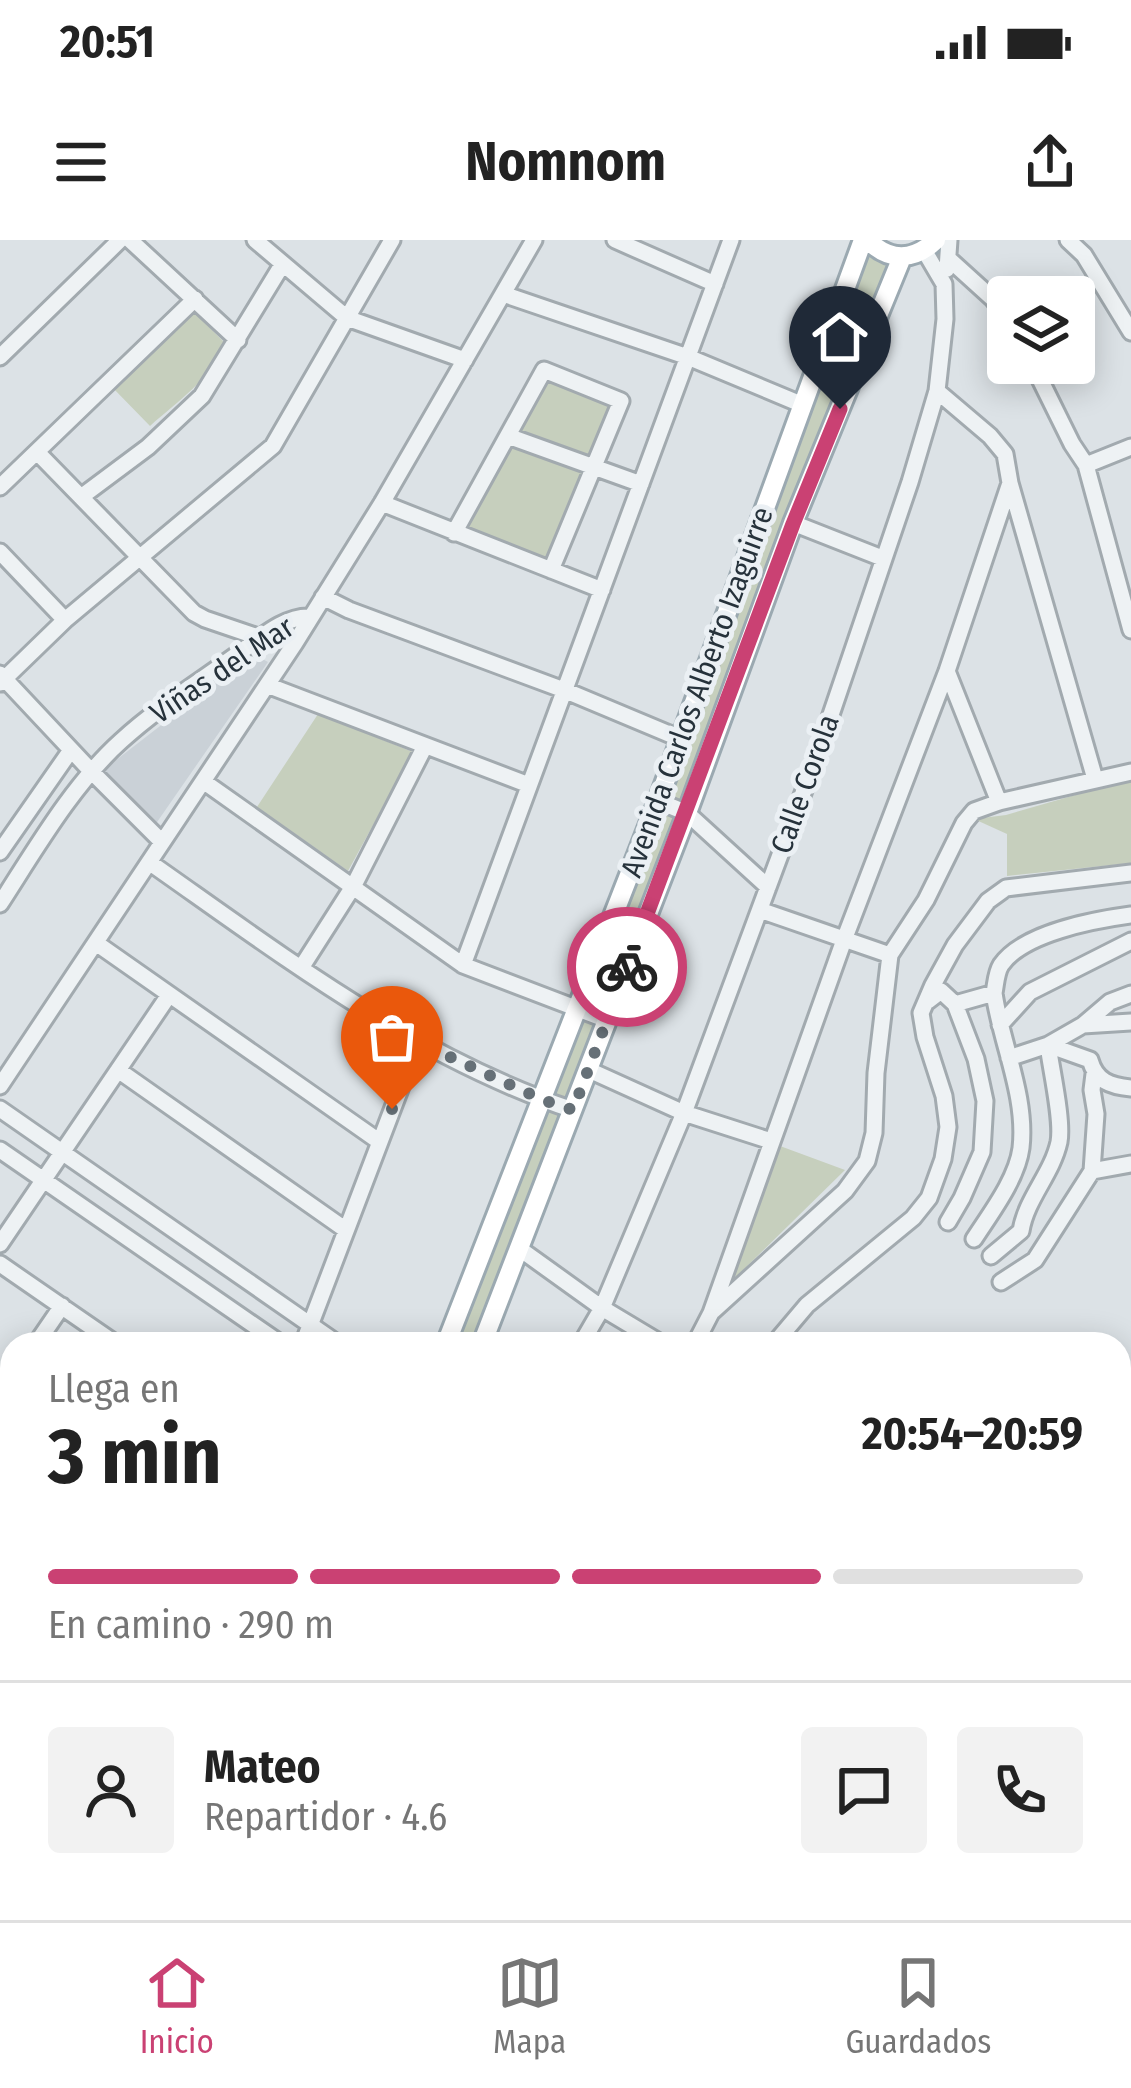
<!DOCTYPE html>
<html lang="es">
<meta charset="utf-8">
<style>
body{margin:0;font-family:"Fira Sans Condensed",sans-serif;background:#f2f2f2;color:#222;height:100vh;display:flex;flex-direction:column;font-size:45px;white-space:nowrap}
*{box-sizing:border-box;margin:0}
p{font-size:39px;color:#767676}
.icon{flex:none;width:66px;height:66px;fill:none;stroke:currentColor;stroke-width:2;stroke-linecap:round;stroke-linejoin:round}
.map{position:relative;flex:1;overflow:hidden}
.side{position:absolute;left:0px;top:1092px;width:1131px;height:588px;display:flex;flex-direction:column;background:#fff;border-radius:36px 36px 0 0;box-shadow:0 6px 30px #0003}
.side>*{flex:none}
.buttons{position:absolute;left:987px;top:36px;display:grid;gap:24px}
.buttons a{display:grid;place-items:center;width:108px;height:108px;border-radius:12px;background:#fff;box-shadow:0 6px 30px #0003;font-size:60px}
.pin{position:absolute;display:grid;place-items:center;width:102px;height:102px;color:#fff;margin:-123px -51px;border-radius:50% 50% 50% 0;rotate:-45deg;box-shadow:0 0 12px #0007}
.pin .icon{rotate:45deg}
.courier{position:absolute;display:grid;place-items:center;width:120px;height:120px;margin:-60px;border:9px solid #ca4173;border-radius:50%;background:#fff;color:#222;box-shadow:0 3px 15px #0007}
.summary em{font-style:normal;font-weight:700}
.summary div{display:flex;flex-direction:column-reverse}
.summary{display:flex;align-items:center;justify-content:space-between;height:204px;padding:0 48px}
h1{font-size:78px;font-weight:700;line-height:90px}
.bar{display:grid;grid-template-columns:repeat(4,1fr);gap:18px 12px;align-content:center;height:144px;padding:0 48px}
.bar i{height:15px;border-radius:9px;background:#e0e0e0}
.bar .current{background:#ca4173}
.bar p{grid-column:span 4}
.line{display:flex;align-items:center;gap:30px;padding:0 48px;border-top:3px solid #e0e0e0}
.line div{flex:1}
.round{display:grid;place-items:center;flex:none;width:126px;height:126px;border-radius:12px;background:#f2f2f2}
.status{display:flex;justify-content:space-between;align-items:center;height:84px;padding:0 60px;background:#fff;direction:ltr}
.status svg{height:33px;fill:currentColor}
header{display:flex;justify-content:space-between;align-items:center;height:156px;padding:0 48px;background:#fff;font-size:54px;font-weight:700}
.tabs{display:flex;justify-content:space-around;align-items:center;height:168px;border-top:3px solid #e0e0e0;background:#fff;font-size:33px;color:#767676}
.tabs a{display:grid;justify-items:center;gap:6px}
.tabs .current{color:#ca4173}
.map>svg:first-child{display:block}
.built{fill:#cad1d7}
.green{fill:#c6cfbd}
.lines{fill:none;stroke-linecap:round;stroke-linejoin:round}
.minor-casing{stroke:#a2aaaf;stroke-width:21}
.major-casing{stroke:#9ba9b1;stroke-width:24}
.minor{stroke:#eef2f4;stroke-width:15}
.major{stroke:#fff;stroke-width:18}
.done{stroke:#667077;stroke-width:12;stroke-dasharray:0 21.6}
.route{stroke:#ca4173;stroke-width:15}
.labels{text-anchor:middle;stroke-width:10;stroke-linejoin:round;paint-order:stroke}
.street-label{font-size:30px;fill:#26323b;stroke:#ebf0f4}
</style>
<div class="status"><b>20:51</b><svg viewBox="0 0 49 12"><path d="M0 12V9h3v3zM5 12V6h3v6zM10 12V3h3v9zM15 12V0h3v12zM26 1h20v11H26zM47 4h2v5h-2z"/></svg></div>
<header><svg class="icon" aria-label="menu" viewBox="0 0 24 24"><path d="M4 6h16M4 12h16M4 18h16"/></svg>Nomnom<svg class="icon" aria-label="share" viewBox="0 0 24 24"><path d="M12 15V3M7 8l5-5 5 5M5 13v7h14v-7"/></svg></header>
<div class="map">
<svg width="1131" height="1680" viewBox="0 0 1131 1680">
<rect width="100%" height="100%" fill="#dce2e6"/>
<!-- built -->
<path class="built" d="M253,414L268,422L155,585L102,531Z
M12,1412V1668H177L172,1680H0V1430Z
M472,1668H676L688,1680H467Z
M1038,1668H1119L1131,1669V1680H1029Z"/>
<!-- green -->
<path class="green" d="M869,15L889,21L472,1104H456L678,531Z
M191,69L225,103C211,139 178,161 150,186L111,146Z
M545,132L617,160L594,222L515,194Z
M507,200L589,228L550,322L460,286Z
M318,474L413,512L348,631L257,567Z
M1131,539V623L1007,636V594L974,579L1006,575Z
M780,906L845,930L736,1037L731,1033L732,1028Z"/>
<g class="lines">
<defs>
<path id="minor" d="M130,0L238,100
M255,0L347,78L465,120
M615,0L715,44
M1068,0L1084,15L1131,92
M950,20L993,59L1008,79
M947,29L949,0
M503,54L688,117L803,165
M0,117L120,0
M1032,123L1072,204L1086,225L1131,390
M937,151L990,196L1005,214L1010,243L1095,539
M508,196L641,244
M37,212L194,373L205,379L261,398
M1086,225L1131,207
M0,247L195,59
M81,257L148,207L202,156L282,25
M382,263L602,350
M793,283L882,318
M454,293L544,130L621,161L551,330
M0,312L65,380
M323,357L349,370L564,450L681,499
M947,431L999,562
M0,434L92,532L162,602
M0,443L65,380L273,206L392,0
M267,445L529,545
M203,541L463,725L607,780
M658,561L687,573L768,647
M0,612L71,510
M149,622C283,716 416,818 573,870
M0,664C35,610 73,544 121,501C157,468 199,442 239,413C259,399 285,375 311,377
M760,670L890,715
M96,703L380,902
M463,725L731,0
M301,728L354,645L425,506
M994,753C996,743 996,733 1001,725C1023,693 1094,680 1131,675
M928,761L941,751L955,764L976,819L985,861L982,912L962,958L948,982
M955,764L994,753C1001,803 1027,856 1021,908C1017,939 990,974 974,999
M1000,785L1030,752L1131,701
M1083,785L1110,762L1131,754
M1009,818L1048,805L1090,820C1096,841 1110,846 1131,848
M118,830L346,990
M589,830L684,873L771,901
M0,846L295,403L382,263L534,0
M0,869L338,1104
M0,910L281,1104
M1092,931L1131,924
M0,1004L169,755
M520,1009L602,1068L662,1104
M991,1016L1021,991C1026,959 1052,934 1059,902C1063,880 1051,829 1048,805L1083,785L1131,782
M0,1024L116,1104
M1001,1042L1035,1020L1092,931L1096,874L1092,850L1094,834
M713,1071L845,951L867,921L874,893L876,833L890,715L926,660L964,583L974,571L999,562L1131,532
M36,1104L62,1066
M303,1104L418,802
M581,1104L602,1068L684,873L819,510L910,242L937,151L945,79L944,44L924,10
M695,1104L711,1073L844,700L947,431L1010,243
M774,1104L807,1065L913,978L929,958L943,919L948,887L944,856L925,797L921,773L933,745L955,705L988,661L1006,648L1131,633
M0,1157L12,1139
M0,1269L12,1277
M701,1668L714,1680
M735,1668L740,1680
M848,1668L852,1680
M359,1680L364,1668
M455,1680L459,1668"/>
<path id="major" d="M868,0C889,22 914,21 936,0
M446,1104L658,561L863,0
M482,1104L687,573L793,283L902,17
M208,1680L213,1668
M239,1680L243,1668"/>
</defs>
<!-- minor casing -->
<use href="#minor" class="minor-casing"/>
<!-- major casing -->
<use href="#major" class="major-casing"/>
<!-- minor -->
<use href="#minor" class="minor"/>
<!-- major -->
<use href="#major" class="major"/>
</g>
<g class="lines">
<!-- done -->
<path class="done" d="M392,869L418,802L543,860L573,870L627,727"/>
<!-- route -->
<path class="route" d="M627,727L793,284L840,169"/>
</g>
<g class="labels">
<!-- street labels -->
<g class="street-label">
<text transform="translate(222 430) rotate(-34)" y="10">Viñas del Mar</text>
<text transform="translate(697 452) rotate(-70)" y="10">Avenida Carlos Alberto Izaguirre</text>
<text transform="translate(805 544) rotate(-70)" y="10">Calle Corola</text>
</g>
</g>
</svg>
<div class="buttons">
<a><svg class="icon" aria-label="layers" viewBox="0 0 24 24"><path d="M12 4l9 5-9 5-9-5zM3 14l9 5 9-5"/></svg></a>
</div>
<div class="pin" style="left:392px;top:869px;background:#ea580c"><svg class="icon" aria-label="bag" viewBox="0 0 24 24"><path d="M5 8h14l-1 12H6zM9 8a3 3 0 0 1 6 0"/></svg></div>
<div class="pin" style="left:840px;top:169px;background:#1f2937"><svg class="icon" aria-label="home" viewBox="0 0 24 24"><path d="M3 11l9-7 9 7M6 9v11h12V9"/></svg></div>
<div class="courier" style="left:627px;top:727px"><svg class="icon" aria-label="bike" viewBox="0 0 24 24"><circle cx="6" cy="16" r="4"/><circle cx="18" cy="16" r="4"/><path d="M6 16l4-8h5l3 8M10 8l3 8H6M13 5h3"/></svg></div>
<section class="side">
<div class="summary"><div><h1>3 min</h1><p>Llega en</p></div><em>20:54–20:59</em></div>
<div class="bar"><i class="current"></i><i class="current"></i><i class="current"></i><i></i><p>En camino · 290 m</p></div>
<div class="line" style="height:216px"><a class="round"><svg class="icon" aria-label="person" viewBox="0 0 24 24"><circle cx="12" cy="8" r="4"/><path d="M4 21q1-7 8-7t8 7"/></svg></a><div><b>Mateo</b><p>Repartidor · 4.6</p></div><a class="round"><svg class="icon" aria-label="chat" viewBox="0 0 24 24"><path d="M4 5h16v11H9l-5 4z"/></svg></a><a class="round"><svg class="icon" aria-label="phone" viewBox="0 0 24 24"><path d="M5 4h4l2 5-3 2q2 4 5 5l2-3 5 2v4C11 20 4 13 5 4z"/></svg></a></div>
</section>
</div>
<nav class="tabs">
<a class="current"><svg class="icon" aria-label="home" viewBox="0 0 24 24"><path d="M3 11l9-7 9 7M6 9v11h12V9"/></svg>Inicio</a>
<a><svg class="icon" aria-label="map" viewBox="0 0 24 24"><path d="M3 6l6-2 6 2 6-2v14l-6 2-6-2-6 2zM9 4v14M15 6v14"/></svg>Mapa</a>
<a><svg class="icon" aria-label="saved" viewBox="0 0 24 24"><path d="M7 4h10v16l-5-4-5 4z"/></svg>Guardados</a>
</nav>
